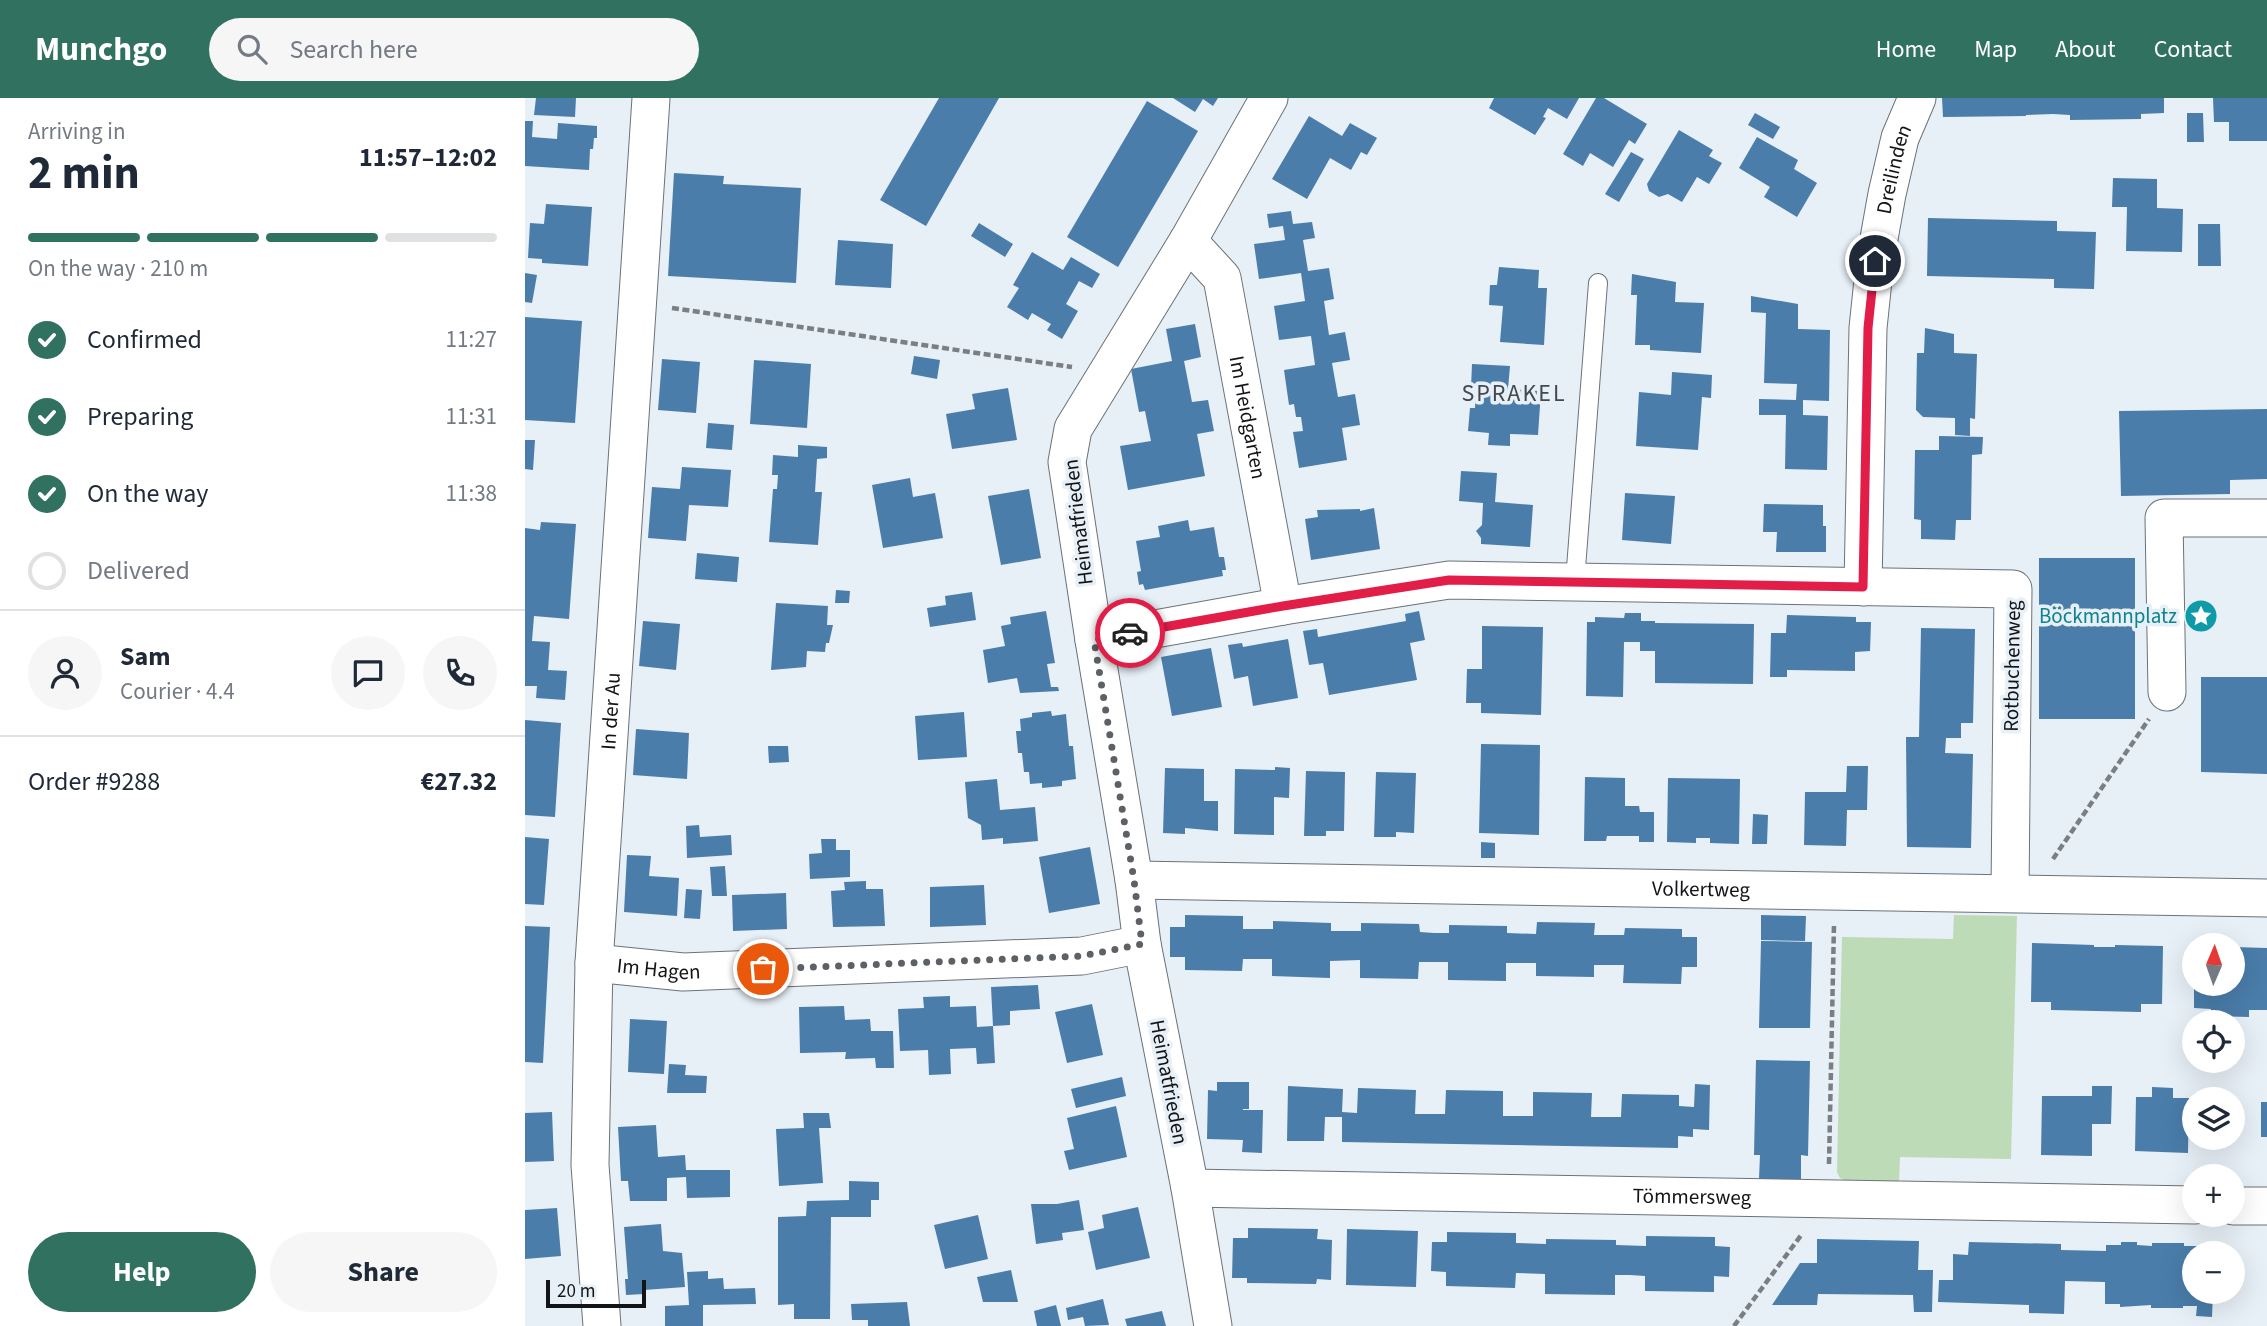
<!DOCTYPE html>
<meta charset="utf-8">
<style>
body{margin:0;font-family:"Source Sans 3",sans-serif;background:#f6f6f7;color:#1f2937;height:100vh;display:flex;flex-direction:column;font-size:26px;white-space:nowrap}
*{box-sizing:border-box;margin:0}
p{font-size:23px;color:#747a83}
.icon{flex:none;width:38px;height:38px;fill:none;stroke:currentColor;stroke-width:2;stroke-linecap:round;stroke-linejoin:round}
.map{position:relative;flex:1;overflow:hidden}
.details{display:flex;flex-direction:column;background:#fff;width:525px}
.details>*{flex:none}
.needle{width:46px;rotate:2deg}
.controls{position:absolute;left:1657px;top:835px;display:grid;gap:14px}
.controls a{display:grid;place-items:center;width:63px;height:63px;border-radius:50%;background:#fff;box-shadow:0 7px 28px #0002;font-size:35px}
.scale{position:absolute;left:21px;bottom:18px;width:100px;box-sizing:border-box;padding-left:7px;border:4px solid #121417;border-top:0;font-size:19px;line-height:24px;white-space:nowrap;color:#121417;-webkit-text-stroke:5px #e7eff7;paint-order:stroke}
.pin{position:absolute;display:grid;place-items:center;width:60px;height:60px;color:#fff;margin:-30px;border:4px solid #fff;border-radius:50%;box-shadow:0 2px 7px #0007}
.courier{position:absolute;display:grid;place-items:center;width:70px;height:70px;margin:-35px;border:5px solid #e11d48;border-radius:50%;background:#fff;color:#222;box-shadow:0 2px 9px #0007}
.summary em{font-style:normal;font-weight:700}
.summary div{display:flex;flex-direction:column-reverse}
.summary{display:flex;align-items:center;justify-content:space-between;height:119px;padding:0 28px}
h1{font-size:46px;font-weight:700;line-height:52px}
.bar{display:grid;grid-template-columns:repeat(4,1fr);gap:10px 7px;align-content:center;height:84px;padding:0 28px}
.bar i{height:9px;border-radius:5px;background:#e0e1e3}
.bar .selected{background:#317160}
.bar p{grid-column:span 4}
.line{display:flex;align-items:center;gap:18px;padding:0 28px;border-top:2px solid #e0e1e3}
.line div{flex:1}
.round{display:grid;place-items:center;flex:none;width:74px;height:74px;border-radius:37px;background:#f6f6f7}
ol{padding:0 28px;list-style:none}
li{display:flex;align-items:center;gap:21px;height:77px}
li p{margin-inline-start:auto}
li .icon{padding:7px;border-radius:50%;background:#317160;color:#fff;stroke-width:4}
li:last-child{color:#747a83}
li i{width:38px;height:38px;border:4px solid #e0e1e3;border-radius:50%}
.button{display:flex;gap:14px;margin-top:auto;padding:14px 28px}
.button a{flex:1;height:80px;border-radius:42px;background:#317160;color:#fff;font-size:28px;font-weight:700;line-height:80px;text-align:center}
.button a+a{background:#f6f6f7;color:#1f2937}
header{display:flex;align-items:center;gap:42px;box-sizing:border-box;height:98px;padding:0 35px;background:#317160;color:#fff}
header strong{font-size:33px}
nav{display:flex;gap:38px;margin-inline-start:auto;font-size:24px}
.search{width:490px;height:63px;background:#f6f6f7;display:flex;align-items:center;gap:18px;box-sizing:border-box;padding:0 24px;border-radius:38px;color:#747a83;font-size:26px}
main{display:flex;flex:1;min-height:0}
.map>svg:first-child{display:block}
.green{fill:#bddbb7}
.building{fill:#4a7daa}
.lines{fill:none;stroke-linecap:round;stroke-linejoin:round}
.service-casing{stroke:#6b7278;stroke-width:20}
.minor-casing{stroke:#6b7278;stroke-width:39}
.path{stroke:#7a7f84;stroke-width:4.5;stroke-dasharray:7 3.5;stroke-linecap:butt}
.service{stroke:#fff;stroke-width:18}
.minor{stroke:#fff;stroke-width:37}
.done{stroke:#5d6165;stroke-width:7;stroke-dasharray:0 12.6}
.route{stroke:#e11d48;stroke-width:9}
.labels{text-anchor:middle;stroke-width:7;stroke-linejoin:round;paint-order:stroke}
.street-label{font-size:21px;fill:#121417;stroke:#e7eff7}
.culture-label{font-size:21px;fill:#0d838f;stroke:#e7eff7;text-anchor:end}
.quarter-label{font-size:24px;letter-spacing:2px;fill:#42494f;stroke:#e7eff7}
</style>
<header>
<strong>Munchgo</strong>
<div class="search"><svg class="icon" aria-label="search" viewBox="0 0 24 24"><circle cx="10" cy="10" r="6"/><path d="M15 15l6 6"/></svg>Search here</div>
<nav><a>Home</a><a>Map</a><a>About</a><a>Contact</a></nav>
</header>
<main>
<section class="details">
<div class="summary"><div><h1>2 min</h1><p>Arriving in</p></div><em>11:57–12:02</em></div>
<div class="bar"><i class="selected"></i><i class="selected"></i><i class="selected"></i><i></i><p>On the way · 210 m</p></div>
<ol>
<li><svg class="icon" aria-label="check" viewBox="0 0 24 24"><path d="M5 12l5 5 9-10"/></svg>Confirmed<p>11:27</p></li>
<li><svg class="icon" aria-label="check" viewBox="0 0 24 24"><path d="M5 12l5 5 9-10"/></svg>Preparing<p>11:31</p></li>
<li><svg class="icon" aria-label="check" viewBox="0 0 24 24"><path d="M5 12l5 5 9-10"/></svg>On the way<p>11:38</p></li>
<li><i></i>Delivered</li>
</ol>
<div class="line" style="height:126px"><a class="round"><svg class="icon" aria-label="person" viewBox="0 0 24 24"><circle cx="12" cy="8" r="4"/><path d="M4 21q1-7 8-7t8 7"/></svg></a><div><b>Sam</b><p>Courier · 4.4</p></div><a class="round"><svg class="icon" aria-label="chat" viewBox="0 0 24 24"><path d="M4 5h16v11H9l-5 4z"/></svg></a><a class="round"><svg class="icon" aria-label="phone" viewBox="0 0 24 24"><path d="M5 4h4l2 5-3 2q2 4 5 5l2-3 5 2v4C11 20 4 13 5 4z"/></svg></a></div>
<div class="line" style="height:91px"><div>Order #9288</div><b>€27.32</b></div>
<div class="button"><a>Help</a><a>Share</a></div>
</section>
<div class="map">
<svg width="1742" height="1228" viewBox="0 0 1742 1228">
<rect width="100%" height="100%" fill="#e7eff7"/>
<!-- green -->
<path class="green" d="M1429,817L1492,818L1486,1061L1375,1059L1374,1084L1322,1083L1315,1080L1312,1074L1317,839L1428,841Z"/>
<!-- building -->
<path class="building" d="M11,0H51L50,19L9,17Z
M414,0H474L401,128L355,102Z
M648,0H693L688,8L678,1L670,14Z
M969,0H1054L1042,21L1023,10L1018,19L1021,20L1010,37L964,10Z
M1071,0H1079L1122,26L1110,46L1104,42L1088,69L1065,55L1058,68L1038,56Z
M1417,0H1639V15L1616,16V21L1545,22V17L1528,16L1501,17V18L1418,19Z
M1688,0H1742V43H1704V24H1689Z
M622,3L673,33L593,169L542,139Z
M1230,15L1255,29L1248,41L1223,27Z
M1662,15H1678L1679,44H1662Z
M784,18L817,38L825,25L852,40L842,57L836,54L826,72L805,60L782,101L747,81Z
M0,23H8L7,39L32,41L33,25L72,28V40H69L68,51H65L64,72L0,68Z
M1154,32L1188,52L1184,58L1197,65L1184,86L1172,79L1157,104L1143,96L1134,99L1124,93L1122,86Z
M1232,39L1273,62L1269,71L1292,85L1272,119L1239,99L1245,89L1214,70Z
M1106,54L1119,61L1094,104L1080,96Z
M149,75L199,78L198,86L276,90L271,185L143,178Z
M1588,80L1632,81V110L1658,111L1657,154L1601,153L1602,109H1587Z
M21,106L67,109L63,168L17,165V161L3,160L5,125L19,126Z
M766,113L768,126L787,124L790,140L778,142L783,173L804,170L809,201L799,203L804,237L820,234L825,262L807,265L813,299L830,296L835,327L817,330L822,362L774,370L768,334L778,333L776,319H771L769,306L764,307L759,272L790,267L786,238L754,242L749,208L780,203L776,175L734,181L729,146L760,142L758,128L744,130L742,116Z
M1403,120L1532,123V133L1571,134L1569,191L1529,190V181L1402,178Z
M454,125L488,146L480,159L446,138Z
M1673,126H1695L1696,168H1673Z
M313,142L368,146L366,190L310,187Z
M507,154L538,172L546,159L575,176L567,190L554,183L541,206L553,213L537,241L522,232L526,226L507,215L503,222L482,209L494,190L488,187Z
M974,169L1014,172L1013,190H1022L1019,247L975,244L978,208L964,207L965,187H972Z
M0,175L12,177L7,205L0,204Z
M1107,176L1151,184L1150,204L1179,205L1176,255L1125,252V247H1110L1112,197H1106Z
M1226,198L1273,206V231L1305,232L1304,303L1278,302V317L1303,318L1302,372L1260,371L1261,317H1234V301L1271,302L1272,286L1239,285L1241,215L1226,214Z
M0,219L57,223L50,325L0,322Z
M670,226L676,259L659,263L667,304L683,302L689,333L672,336L680,378L603,392L595,348L626,343L620,313L614,314L606,271L647,263L641,231Z
M1400,230L1429,236V255L1452,256L1450,321L1445,320V338L1430,337V320L1398,319L1391,312L1392,255H1399Z
M389,258L415,262L412,281L386,276Z
M137,261L175,264L171,315L133,312Z
M229,262L286,266L282,330L225,326Z
M947,266L985,268L983,291L1016,293L1013,337L985,336V348L963,347L964,335L943,333L945,310H950L951,290H946Z
M1147,274L1187,277L1186,300L1177,299L1173,352L1111,348L1114,294L1146,297Z
M483,290L492,342L427,351L421,316L450,311L447,296Z
M1742,311V381L1705,382V396L1596,398L1594,313Z
M183,325L209,327L207,352L181,350Z
M1414,338L1458,339L1457,356L1447,357L1446,422H1431L1430,442L1396,441V422L1389,421L1390,352H1414Z
M0,342H10L8,372L0,371Z
M273,347L302,349V360L292,361L290,394H297L293,447L244,444L248,391H252L253,377H247L248,357L273,359Z
M157,369L206,372L203,409L164,407L161,443L123,440L127,389L155,391Z
M936,373L972,375L970,404L1008,407L1005,449L956,446V440L951,433L957,427L958,405L934,403Z
M385,380L388,399L410,395L418,440L358,450L347,387Z
M504,391L516,460L476,467L463,398Z
M1100,395L1150,398L1146,446L1097,442Z
M1239,406L1298,407V428H1301V454H1251L1252,434H1238Z
M849,410L855,451L786,462L780,421L793,419L792,412L835,411V413Z
M663,422L665,433L689,429L694,459H699L701,472H697L698,478L620,492L618,486L614,487L612,474L616,473L611,443L635,439L633,428Z
M16,424L51,426L44,521L9,518L7,543L25,544L23,572L42,573L40,602L11,600L12,588H0V430L15,432Z
M172,455L214,459L212,484L170,481Z
M1514,460H1610V621H1514Z
M311,492L325,493L324,505H310Z
M447,494L451,522L405,529L402,510L421,507L420,498Z
M251,505L303,508L302,527H308L304,545H301L300,554L282,553L281,569L246,572Z
M521,513L530,565L522,566L526,589H533L534,593L495,595L492,580L463,585L458,552L480,548L476,528L486,526L485,519Z
M894,513L900,542L885,545L892,582L804,597L798,565L784,567L778,533L792,531L793,539L881,523L880,516Z
M1100,515H1116V523H1130V525L1229,526L1228,586L1130,585V553H1115V544H1099L1098,599L1061,598L1062,524H1070V519L1099,520Z
M1262,517L1331,519V524H1346L1345,553L1330,554V573L1262,572V579H1245L1246,535H1261Z
M118,523L155,526L151,572L114,568Z
M957,528L1018,529L1016,617L956,615V605H941L942,571H957Z
M1396,530L1450,531L1448,625H1436V640H1421L1420,655L1448,656L1446,750L1382,749L1381,639H1394Z
M763,541L773,600L728,608L723,578L709,581L703,547L717,545L718,549Z
M686,550L697,609L647,618L636,559Z
M1676,579H1742V676L1676,674Z
M526,613L527,618L541,616L544,648H548L551,681L537,683V688L517,690V685L505,686L504,674H499L497,655H493L491,633H496L495,621L507,619V615Z
M439,614L442,659L393,662L390,618Z
M0,622L36,625L30,719L0,717Z
M111,631L164,635L162,681L108,677Z
M956,646L1015,647L1014,737L954,735Z
M243,648H263L264,664L244,665Z
M1322,668H1343L1342,712H1322L1321,748L1279,747L1280,694H1321Z
M750,669L765,670L764,700L749,699V737L709,736L710,671L750,672Z
M640,670L679,671V703H693V733L660,730V736L638,735Z
M781,673L820,674L819,733H801V738H779Z
M851,674L891,675L889,735L871,734V739H849Z
M1060,679L1100,680V708H1114L1115,714H1129V744H1114V738H1082L1081,743H1059Z
M1143,680L1215,681L1214,746L1185,745V740H1171V745L1142,744Z
M472,681L475,712L510,709L513,743L478,746V740L457,742L456,727L443,720L440,684Z
M1228,716L1243,717L1242,746H1227Z
M174,727L175,739L206,737L207,757L162,760L161,728Z
M0,739L24,741L19,807L0,806Z
M296,741H311V752H325V779L285,781L284,756L297,755Z
M956,744L970,745V760H956Z
M565,749L575,806L524,815L514,759Z
M102,757L126,758L124,778L154,780L152,818L99,814Z
M200,768L202,798H187L185,769Z
M341,783V791H358L360,828L308,829L306,793L320,792L319,784Z
M459,787L461,827L405,829V789Z
M161,791L177,792L175,821L159,820Z
M261,795L262,831L208,833L207,797Z
M660,817L718,818V831H748V823L806,825V833H836V825L894,826L895,834L909,835H924V827L982,828V835L1011,836L1012,824L1070,825L1069,837H1099L1100,830L1157,831V839H1172V869H1157L1156,886L1098,885L1099,867H1069V879L1011,878V865H981V883L923,882V864H894L893,881L835,880V862L805,863V880L747,878V861H718L717,873L660,872V859H645V829H660Z
M1236,817L1281,818L1280,843L1236,842Z
M0,828L25,829L18,965L0,964Z
M1236,843L1287,844L1285,930H1234Z
M1507,845L1569,847V849H1590V847L1638,848L1637,906H1616V914L1526,912V904H1506Z
M1708,849L1742,850V912H1724V919L1686,918V911L1669,910V886H1708Z
M513,887L515,911L485,913V927L468,928L466,889Z
M425,898V909L451,908L452,929L468,928L470,965L452,966L451,950L425,951L426,976L404,977L403,952L375,953L373,911L399,910L398,899Z
M567,906L578,957L542,965L530,914Z
M319,908L320,922L345,921L346,933H368L369,970H351L350,960L320,961L321,954L275,955L274,909Z
M105,921L142,923L139,976L103,974Z
M1231,962L1285,963L1283,1058L1276,1057V1082L1234,1081L1235,1057H1229Z
M144,966L161,967L160,977L182,978L181,995H142Z
M597,979L601,998L551,1010L546,991Z
M692,984H724V1011H718V1012H738L737,1055L717,1054L718,1042L682,1041L683,992L692,993Z
M1170,986L1185,987L1184,1032L1168,1031V1039L1153,1038V1050L817,1044V1019H800L799,1043H762L763,988L818,991L817,1014L832,1015L833,990L891,992L890,1016H920L921,992L978,993V1018H1008V994L1067,995L1066,1019H1096L1097,996L1154,997V1008L1169,1009Z
M1567,988H1587L1586,1026H1567V1058L1516,1057L1517,998H1567Z
M1627,989L1648,990V1000H1664L1663,1055L1610,1053L1611,999H1627Z
M1736,1004H1742V1039H1736Z
M591,1008L602,1059L544,1072L539,1053L549,1051L542,1020Z
M27,1014L29,1063L0,1064V1015Z
M278,1015H304L306,1030H294L298,1085L254,1088L251,1031L279,1030Z
M131,1027L133,1059L160,1057L161,1072H205V1099L162,1100L161,1079L142,1080V1103H105L103,1083H96L93,1029Z
M324,1083L354,1084V1102H346V1119H306L305,1221H269V1206L253,1207V1119L281,1118L282,1103L324,1102Z
M554,1102L559,1132L537,1135L538,1142L511,1146L506,1106H532Z
M613,1109L625,1160L571,1172L563,1134L579,1130L577,1117Z
M32,1110L36,1158L0,1161V1112Z
M453,1117L463,1161L420,1171L409,1127Z
M136,1126L138,1153L157,1155L160,1189L119,1192V1196L101,1197L100,1181H103L99,1129Z
M723,1130L793,1131L792,1141L807,1142L806,1182L792,1181L791,1186L722,1185V1180H707L708,1140H723Z
M822,1131L893,1133L891,1189L821,1187Z
M922,1134L991,1135V1145L1021,1146V1141L1091,1142V1147L1121,1148V1138L1190,1139V1148L1205,1149L1204,1179L1189,1178V1194L1120,1193V1178L1105,1177H1090V1197L1020,1196V1176L991,1175L990,1190L921,1188V1174L906,1173L907,1144H922Z
M1292,1141L1394,1143L1393,1172H1408L1407,1214H1389L1388,1197L1293,1196L1292,1207H1247L1275,1165H1292Z
M1444,1144L1536,1146V1152L1581,1153V1147H1596V1144H1612V1147L1627,1148V1145H1659V1148H1674V1155H1670V1194H1688L1687,1219L1671,1218L1672,1208H1658V1210H1626V1207L1595,1209V1206H1580V1184L1540,1183L1539,1216L1504,1215V1207L1413,1204L1414,1182H1428V1156L1443,1157Z
M486,1172L493,1204H458L452,1179Z
M183,1173V1181L198,1180L199,1191L230,1190L231,1206L178,1207V1228H140V1208L164,1207L162,1174Z
M578,1201L584,1227L560,1228L558,1219L543,1222L541,1210Z
M382,1204L385,1228H343V1222H327L326,1206Z
M531,1207L536,1228H512L509,1213Z
M637,1213L641,1228H602L600,1221Z"/>
<g class="lines">
<defs>
<path id="service" d="M1050,483L1073,185"/>
<g id="minor">
<path id="s1" d="M663,143L697,180L758,508"/>
<path id="s2" d="M1338,489L1343,230L1350,163L1362,96L1375,40L1392,0"/>
<path d="M569,542L758,508L924,482L1488,491L1485,795"/>
<path d="M1642,594L1639,420H1742"/>
<path id="s3" d="M609,782L1742,800"/>
<path id="s4" d="M69,865L158,874L557,858L617,846"/>
<path id="s5" d="M665,1090L1670,1107"/>
<path d="M1708,1108H1742"/>
<path id="s6" d="M77,1228L65,1067L69,865L126,0"/>
<path d="M688,1228L665,1090L617,846L609,782L569,542L542,364L548,331L663,143L744,0"/>
</g>
</defs>
<!-- service casing -->
<use href="#service" class="service-casing"/>
<!-- minor casing -->
<use href="#minor" class="minor-casing"/>
<!-- path -->
<path class="path" d="M147,210L547,269
M1528,761L1624,621
M1304,1066L1309,826
M1209,1228L1277,1136"/>
<!-- service -->
<use href="#service" class="service"/>
<!-- minor -->
<use href="#minor" class="minor"/>
</g>
<g class="lines">
<!-- done -->
<path class="done" d="M238,871L557,858L617,846L609,782L569,542L605,535"/>
<!-- route -->
<path class="route" d="M605,535L758,508L924,482L1338,489L1343,230L1350,163"/>
</g>
<!-- icons -->
<defs>
<symbol id="sight-disc" viewBox="-11 -11 22 22"><circle r="9.5" fill="#0f9aa8" stroke="#e7eff7"/><path d="M0-6L1.8-2.2L6-1.7L2.9 1.2L3.7 5.4L0 3.3L-3.7 5.4L-2.9 1.2L-6-1.7L-1.8-2.2Z" fill="#fff"/></symbol>
</defs>
<g fill-rule="evenodd">
<use href="#sight-disc" x="1657" y="499" width="38" height="38"/>
</g>
<g class="labels">
<!-- street labels -->
<g class="street-label">
<text dy="7" stroke="none"><textPath href="#s2" startOffset="420">Dreilinden</textPath></text>
<text dy="7" stroke="none"><textPath href="#s1" startOffset="192">Im Heidgarten</textPath></text>
<text transform="translate(553 424) rotate(-97)" y="7">Heimatfrieden</text>
<text transform="translate(1487 568) rotate(-89)" y="7">Rotbuchenweg</text>
<text dy="7" stroke="none"><textPath href="#s6" startOffset="616">In der Au</textPath></text>
<text dy="7" stroke="none"><textPath href="#s3" startOffset="567">Volkertweg</textPath></text>
<text dy="7" stroke="none"><textPath href="#s4" startOffset="65">Im Hagen</textPath></text>
<text transform="translate(644 984) rotate(79)" y="7">Heimatfrieden</text>
<text dy="7" stroke="none"><textPath href="#s5" startOffset="502">Tömmersweg</textPath></text>
</g>
<!-- culture labels -->
<g class="culture-label">
<text x="1652" y="525">Böckmannplatz</text>
</g>
<!-- quarter labels -->
<g class="quarter-label">
<text x="989" y="303">SPRAKEL</text>
</g>
</g>
</svg>
<div class="controls">
<a><svg class="needle" viewBox="-14 -14 28 28"><path d="M0-13l5 13h-10z" fill="#e53935"/><path d="M0 13l5-13h-10z" fill="#747a83"/></svg></a>
<a><svg class="icon" aria-label="locate" viewBox="0 0 24 24"><circle cx="12" cy="12" r="6"/><path d="M12 2v4M12 18v4M2 12h4M18 12h4"/></svg></a>
<a><svg class="icon" aria-label="layers" viewBox="0 0 24 24"><path d="M12 4l9 5-9 5-9-5zM3 14l9 5 9-5"/></svg></a>
<a>+</a>
<a>−</a>
</div>
<div class="scale">20 m</div>
<div class="pin" style="left:238px;top:871px;background:#ea580c"><svg class="icon" aria-label="bag" viewBox="0 0 24 24"><path d="M5 8h14l-1 12H6zM9 8a3 3 0 0 1 6 0"/></svg></div>
<div class="pin" style="left:1350px;top:163px;background:#1f2937"><svg class="icon" aria-label="home" viewBox="0 0 24 24"><path d="M3 11l9-7 9 7M6 9v11h12V9"/></svg></div>
<div class="courier" style="left:605px;top:535px"><svg class="icon" aria-label="car" viewBox="0 0 24 24"><path d="M5 17H2v-5l4-1 3-4h7l3 4 3 1v5h-3M9 17h6M6 11h13"/><circle cx="7" cy="17" r="2"/><circle cx="17" cy="17" r="2"/></svg></div>
</div>
</main>
